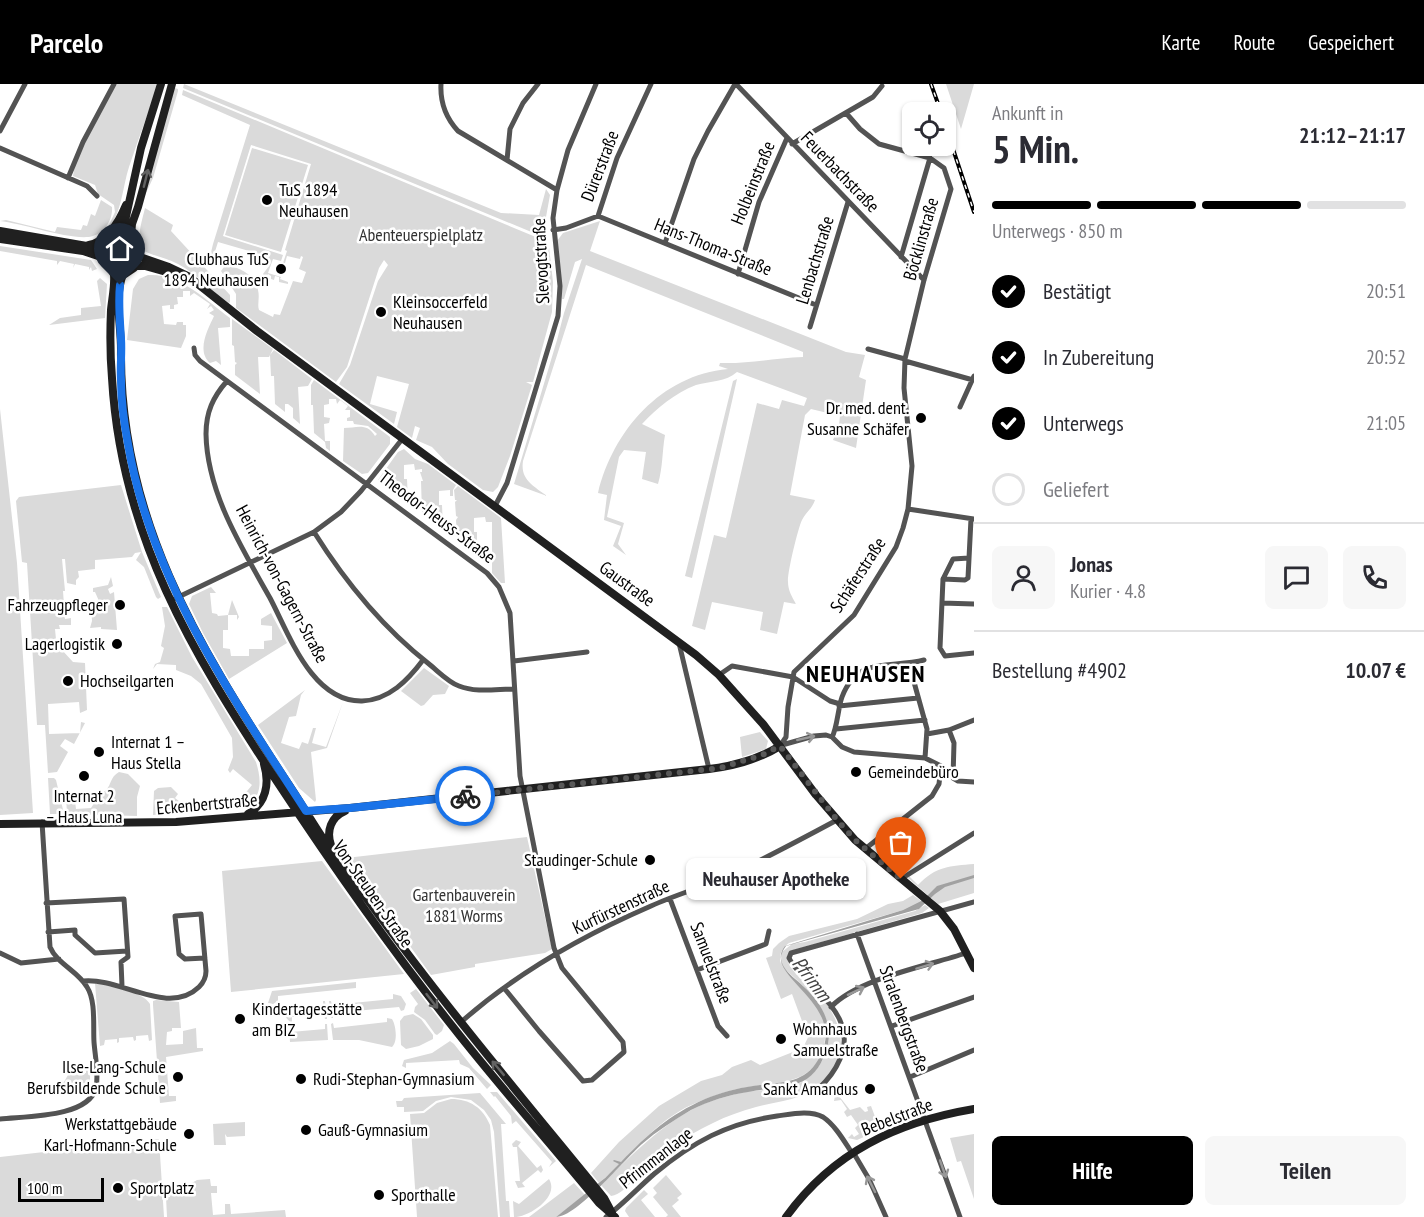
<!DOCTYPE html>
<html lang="de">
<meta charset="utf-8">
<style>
body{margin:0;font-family:"PT Sans Narrow",sans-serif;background:#f7f7f7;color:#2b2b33;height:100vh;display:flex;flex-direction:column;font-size:22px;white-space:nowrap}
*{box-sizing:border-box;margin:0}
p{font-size:20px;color:#7c7c81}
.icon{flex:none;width:33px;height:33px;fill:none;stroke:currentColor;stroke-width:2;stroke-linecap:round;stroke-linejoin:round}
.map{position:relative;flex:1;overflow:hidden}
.panel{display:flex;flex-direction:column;background:#fff;width:450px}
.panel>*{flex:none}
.fabs{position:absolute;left:902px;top:18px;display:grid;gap:12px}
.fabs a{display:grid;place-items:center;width:54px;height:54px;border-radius:9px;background:#fff;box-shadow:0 2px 4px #0004;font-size:30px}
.scale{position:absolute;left:18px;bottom:15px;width:86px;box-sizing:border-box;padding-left:6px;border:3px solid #000;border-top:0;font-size:16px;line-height:21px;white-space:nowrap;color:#000;-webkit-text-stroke:4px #fff;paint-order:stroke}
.pin{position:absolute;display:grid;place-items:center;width:51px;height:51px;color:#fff;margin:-62px -26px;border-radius:50% 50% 50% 0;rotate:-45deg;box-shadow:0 0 6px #0007}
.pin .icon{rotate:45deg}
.courier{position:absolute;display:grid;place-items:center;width:60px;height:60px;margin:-30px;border:4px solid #1a73e8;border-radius:50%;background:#fff;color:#222;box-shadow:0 2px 8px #0007}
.bubble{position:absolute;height:42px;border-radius:9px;background:#fff;box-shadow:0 2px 4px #0004;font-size:20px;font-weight:700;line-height:42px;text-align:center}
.head em{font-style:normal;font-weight:700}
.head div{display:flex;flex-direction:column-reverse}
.head{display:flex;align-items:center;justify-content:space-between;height:102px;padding:0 18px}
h1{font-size:39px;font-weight:700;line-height:45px}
.bar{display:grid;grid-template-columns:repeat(4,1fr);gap:9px 6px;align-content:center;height:72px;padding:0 18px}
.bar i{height:8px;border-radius:4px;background:#e1e1e2}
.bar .selected{background:#000}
.bar p{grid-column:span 4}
.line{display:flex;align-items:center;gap:15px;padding:0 18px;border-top:2px solid #e1e1e2}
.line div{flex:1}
.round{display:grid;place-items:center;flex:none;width:63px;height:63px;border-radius:9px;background:#f7f7f7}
ol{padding:0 18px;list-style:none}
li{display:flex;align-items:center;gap:18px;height:66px}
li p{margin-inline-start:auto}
li .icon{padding:6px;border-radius:50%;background:#000;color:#fff;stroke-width:4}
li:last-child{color:#7c7c81}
li i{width:33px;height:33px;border:3px solid #e1e1e2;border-radius:50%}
.cta{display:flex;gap:12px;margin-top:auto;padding:12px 18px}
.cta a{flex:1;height:69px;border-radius:9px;background:#000;color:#fff;font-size:24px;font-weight:700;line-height:69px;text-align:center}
.cta a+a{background:#f7f7f7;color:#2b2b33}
header{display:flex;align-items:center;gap:36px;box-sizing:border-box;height:84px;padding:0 30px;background:#000;color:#fff}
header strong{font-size:28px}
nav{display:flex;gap:33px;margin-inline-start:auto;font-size:21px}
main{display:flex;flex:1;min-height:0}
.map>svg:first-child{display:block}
.green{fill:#dadada}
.water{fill:#a1a1a1}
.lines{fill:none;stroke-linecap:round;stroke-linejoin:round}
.street{stroke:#535353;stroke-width:5}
.secondary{stroke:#202020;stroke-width:8}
.rail-casing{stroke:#000;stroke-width:4}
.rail{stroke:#fff;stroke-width:1.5;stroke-dasharray:4.5;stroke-linecap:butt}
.oneway{stroke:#636363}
.oneway2{stroke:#989898}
.done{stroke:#595959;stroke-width:6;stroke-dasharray:0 10.8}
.route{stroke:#1a73e8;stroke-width:8}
.poi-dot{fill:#000;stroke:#fff;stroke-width:2}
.labels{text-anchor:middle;stroke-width:5;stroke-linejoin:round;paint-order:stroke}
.street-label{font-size:18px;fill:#000;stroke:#fff}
.poi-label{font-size:18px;fill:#000;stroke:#fff;text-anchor:start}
.park-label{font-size:18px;fill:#313131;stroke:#fff}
.water-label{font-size:20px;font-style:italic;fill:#424242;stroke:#fff}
.district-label{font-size:24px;font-weight:bold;letter-spacing:1.5px;fill:#000;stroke:#fff}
</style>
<header>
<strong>Parcelo</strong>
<nav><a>Karte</a><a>Route</a><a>Gespeichert</a></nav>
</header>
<main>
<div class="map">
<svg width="974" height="1133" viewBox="0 0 974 1133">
<rect width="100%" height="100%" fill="#fff"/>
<!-- green -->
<path class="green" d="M116,0H158C149,28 138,55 129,83C122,105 122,130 106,148L115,128L114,121L98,110L95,101L73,92L76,75Z
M184,0L501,129L539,131L546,105L550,111L546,133V153L541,152L183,4Z
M946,0H974L961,45Z
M172,3L178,5V7L153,94L141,120Z
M183,6L543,156V159L539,161L549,163L553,198L552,228L533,298H526L532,301L510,372L498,403L493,408L483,406L448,380L432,363L416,356L420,344L415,342L412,354L397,343L409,300L377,292L370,320L397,328L394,340L339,300L350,281L378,197L388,181L384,176L379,184L347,283L336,298L236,224V210L221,187L224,183C237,180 256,192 258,206C260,214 257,220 259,226L273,233L274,230L280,231L293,197L302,199L306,188L299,185L303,173L301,172L300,175L287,172L285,179H283L287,167L285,166L311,80L251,61L223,152L283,171L281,177L273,175L268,189L281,193L280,195L288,198V200L279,198V193L275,192L274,196L271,195V192L268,190L266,195L264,194L263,190L269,182L266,172L218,158L213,174L215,175L216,180L212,183L209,177L213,160L250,41L182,11Z
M252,64L308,81L281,168L225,151Z
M101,116L112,123C113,135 105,149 93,152C75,158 22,139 0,137L6,136L55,148L57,143L81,146L83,141L87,142L91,130L95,132Z
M145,124L173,141L171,147L230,211V218L229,219C211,207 197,190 178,180C167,174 153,172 142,166C136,154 142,137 145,124Z
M600,137L590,167L846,268L865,271L859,293L866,296L856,364L833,356L839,341L840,332L811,325L805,331L790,411L815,416C812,425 806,428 802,436C798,444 787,490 788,498C788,506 792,513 796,520L784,518L777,550L760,546L763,528L712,518L705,546L692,542L714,451L726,454L757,319L779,325L782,316L804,322L807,314L737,288C726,298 710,297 696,301C675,309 657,324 642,340L665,351C662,368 663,383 658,400L642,395L646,368L624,366L619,373L607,433L624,439L618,460L626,471L613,462L621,442L604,436L607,411L598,409C613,347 661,291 728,285L719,282L720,279C748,280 775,274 803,273V268L586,181L523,377C520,396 534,402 547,412L514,400L557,256L564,229L582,175L575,178L564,215H562L557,157L563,149Z
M0,162L91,176L97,185L92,187L91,183L89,186V183L75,180L73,184L74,180L60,177L57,181V177L0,167Z
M110 175a11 11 0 1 1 22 0a11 11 0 1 1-22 0Z
M148,191C180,189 206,216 230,234V243L218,244L221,281L216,277L210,279C196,267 208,245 214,232L209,229L214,226L211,222L207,225L210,220L194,209L190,212V207H183V213H177L178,220L174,221V225H170V221L162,222L164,240L176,241L177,238H183V241H186V252L181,264L127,256L133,205L139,195Z
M100,194L107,200L105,234L49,241L60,234L81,231V224L101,222L97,197Z
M232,235L273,265L269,273H258L260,310L235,291V281L237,279L235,278L234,262L232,261Z
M274,266L312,295L308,302L298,303L300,340L293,334V324L288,320H285V328L275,320L274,292H271L270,271Z
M737,295L692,494L685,492L733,297Z
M314,296L390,353V360L368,389L362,390L343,377L344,344C356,344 367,338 375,352L377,350L368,342L354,340L353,337H347V334L350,333V326H345L348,322L340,316L337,320L336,315H329V320L324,321V333L330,334L329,339L324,340L325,357H330V367L326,364L325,358L314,349L313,321H311V301Z
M0,325L17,479L33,729L0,731Z
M404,365L415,375L428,380L456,401L453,406V412H450V406L439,407V421H442L443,444L422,429L421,397H423L420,388H422V385L415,386L414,380L404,381V395H407L408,418L392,406L395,401L390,398L387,403L378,396L398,368Z
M121,401L142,468L161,513L158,515L156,513L144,483L136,476L141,468L135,469L132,473L95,476V485L78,487L79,493L76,496V501L67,499L65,475H62L65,507H63L65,535L71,534V541H59L60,545H55L57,566H62L73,578L85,579L87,626L80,629L79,618L48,620L49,650L80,649L81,638L85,639L74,660L65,655L60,662L68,668L57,688L48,689L45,641H37L27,479L22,478L16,417L19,413Z
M458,402L501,434L505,499H501L492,489V438H486L485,433L474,434V448H477V470L457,454L456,436L458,433L456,432L455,418L457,416H455L454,406Z
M111,493L113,502L108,505L110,510L114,508L117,546L101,545V543L90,544L92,537L91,521L99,517L95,508H93V504L108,501Z
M211,503L216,509H210L212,529L217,530L218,532L228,531L232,516L239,533L237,536V531H228V546H223V564L230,565L231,572H249V565H264V557L272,556V542L261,541V535L271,529L287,559L229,595L203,549L189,520L192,512Z
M162,523H167L192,573L256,678C261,694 263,712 247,722L153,731L154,707L158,704L171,703L178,710L175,714L189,725L192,722L196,726L235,722L252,701L233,685L230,689L228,686L233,673L232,654L201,600L191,592L176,586V581L157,580L153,585L155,580L160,578L164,564L161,562L165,542Z
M424,584L449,602L445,610L433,611L424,621L421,622L401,607Z
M305,606L301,611L296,632L289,633L281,659L299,665L302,658L308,660L313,644H316L312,659L326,663L343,618L327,664L311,668L316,716L315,718L299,704L258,641Z
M760,648L768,657L766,665L742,673L740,653Z
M119,688L128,690L140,702L137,713V732L67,730L66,712L80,711V717H75L76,725L91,724L93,721L92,711C115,709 106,695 119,688Z
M48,694H54L56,696L64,730H50Z
M527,753L552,865L545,869L475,880V883L431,891L346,774Z
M322,777L404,890L231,908L222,787Z
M974,780V809L938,820L908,794L909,792L918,801C936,782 950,782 974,780Z
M913,811L921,817L903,826L789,859C782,864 778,871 781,880L782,868L792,860L805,858L915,827L925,821L929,824L922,829L790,867L787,872C787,886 805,897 815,906C830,922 841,940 841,962C840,977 829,995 816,1004C800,1016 775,1018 756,1023C741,1027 727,1032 713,1039C683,1053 659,1071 635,1094C629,1101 620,1111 611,1112L601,1101C632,1071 661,1040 701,1021C716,1015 734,1010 750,1007C765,1005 781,1007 795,1001C809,996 818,986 824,973C841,934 810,908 784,884C796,898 813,913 822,930C826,940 826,951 824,962C815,1004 769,998 737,1005C719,1009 702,1016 685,1024C650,1043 629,1074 599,1099L591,1089L619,1058L659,1022L701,997L722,991L732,983L751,976L760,981L803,964L810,949L806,936L802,937L792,910L781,915L766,874L772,872L773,865L779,859L789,852L857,835L888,820L903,817Z
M356,898V904L278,912V917L273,920L268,919L272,907Z
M95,899C109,902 143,907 150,920L152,956L149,957L148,951L136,952V956L134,957L133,953L119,954V958L117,959V955L105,956L104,961L100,962Z
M416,905L444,941L442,947L437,951L435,950L425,936L414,928L415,923L418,920L410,909Z
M393,910L401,912L406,920L404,926L401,927L399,923L333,929V934H331L329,917H331L332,921L393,915Z
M156,916L179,918L181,944H172V947L167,948L166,961L183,960V947L196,944L197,964H203V967L166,973L169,1012H176V1017L160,1019L153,921V917Z
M323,917H325L327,935H325L324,930L292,933V938H290L280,927L285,921H287V926L323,922Z
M413,930L421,935L433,951V955L419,962L406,965L401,961L400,937L404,932Z
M387,934L392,935C396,941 398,958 392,963L359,956H333L331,940L333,939L334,944L387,938Z
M325,940H327L328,956L290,958L289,944L291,948L325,945Z
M450,957L454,960L473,984L491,1001L487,1005L469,984L460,980L459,976L406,979V984L402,982L404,976L432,969Z
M86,984H90V1006L58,1010L57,999L64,998L68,991L86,989Z
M490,1008H497L556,1077L549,1083L552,1078L516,1037L512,1040L511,1032L495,1012L494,1013Z
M480,1009L506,1040H501L506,1117H509L510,1133H500L494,1048L491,1036L484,1026L471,1016L451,1013L436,1017L423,1027L404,1028V1023H397L396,1017H402L404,1014Z
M835,1012H839L850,1026L860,1023L865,1028L868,1027L867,1023L871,1022L880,1046L857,1056L848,1054L852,1050L854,1053L859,1050L855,1044L858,1041L851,1031L847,1033L844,1028L847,1025L841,1016L834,1017Z
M451,1015C470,1015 483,1024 490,1041L498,1133H417L410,1030L424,1029L437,1019Z
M245,1038V1052L227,1053L225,1050L226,1061H214L213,1040Z
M974,1050V1115L961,1077L957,1078L950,1054Z
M159,1055L164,1133H0V1073Z
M516,1056L521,1058L518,1062L537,1084L541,1081L543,1086L541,1089L538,1086L522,1099L525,1103L518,1104L515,1097H520L517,1063H513L512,1060Z
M666,1091L682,1110L677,1114L679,1116L672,1122L681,1133H666L668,1131L653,1113L657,1109L653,1104Z
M210,1095L211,1102H217V1109H211L213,1131L225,1130V1120H230L231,1130L285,1126L286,1133H167L166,1113H170V1108L178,1107L197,1096Z
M549,1095C560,1113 529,1133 514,1133L513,1117L519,1120Z
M574,1099L585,1111L556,1133H529Z
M644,1106L648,1110L641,1116L655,1133H629L625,1127L626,1124Z"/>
<!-- water -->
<path class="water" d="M974,791V794L945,803L935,810L919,825L786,862C781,869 779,875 784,883C788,890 797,896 803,902C822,919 835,942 826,967C812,1009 782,1001 748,1008C728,1011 709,1017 691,1026C674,1036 657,1047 642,1060C625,1075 577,1133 556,1133L605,1094L619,1080L613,1077L614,1076L621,1078C648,1050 669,1031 705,1015C720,1009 737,1004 753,1002C777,998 804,1001 818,976C852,919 760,893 785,862L903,826L923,816L937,802Z"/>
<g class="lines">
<!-- street -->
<path class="street" d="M441,0C440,18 446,34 458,47L557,106
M736,0L924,196
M0,47L25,0
M792,60L873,13L882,2
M0,64L87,102L97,112
M507,76L510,45L523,19L538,0
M68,94L83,58L114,0
M598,132L816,221
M553,146L566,144L598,132L617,74L651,0
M665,159L694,75L708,47L735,0
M901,173L930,74
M738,190L759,118L787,54
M810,243L848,118
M194,264L195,271L200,277L487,489L499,503L510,529L520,692L554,864L562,884L623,958L624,968L592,996L583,997L539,947L504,904
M868,265L905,275
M905,277L973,296
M227,297C213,313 206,328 206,350C207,409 242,464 270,514C289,550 312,618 362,617C389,616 408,596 423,576
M960,323L974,292
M495,422L507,399L558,232L560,202L553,134L557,106L568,66L596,0
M908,425L974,435
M971,435L968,494L965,496L943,495L940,564L945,572L974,569
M314,448C346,499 382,543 429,580C439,588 448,598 459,602C476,609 497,605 514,605
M943,495L953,475L969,474
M170,517L314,448L341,428L361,407L403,354
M942,519L974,520
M679,559L709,685
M514,577L587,568
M909,580L927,645L925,674
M719,591L732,582L793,593L830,617L840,620
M839,622L918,614
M836,645L925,636
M949,646L954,659L953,694L958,697L974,698
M927,650L949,646L974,636
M832,653C837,645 838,624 842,613C858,571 891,585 924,576
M782,661L814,652L826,651L832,653L842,663L854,668L925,674L941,682L939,700L932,712L865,765
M780,662L786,653L788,623L794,588L854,531L896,463L903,444L908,425L912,382L904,304L905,275L924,196L951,105L944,84L930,74L879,60L860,45L846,29
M901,795L974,749
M670,815L718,942L727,952
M46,819L124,815L128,873L121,878L122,902
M48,848L75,846V851L95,869L127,867
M857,850L960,1133
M0,869L21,879L59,875
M697,886L766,860L769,847
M83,897C120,893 168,933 199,903C204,898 206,894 206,887L201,830L175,832L179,870L185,875L205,874
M831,923C859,894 928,882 966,869
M460,939C515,890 584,851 651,822C673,812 696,805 719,796C759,778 798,757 837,736
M892,942L974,913
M910,993L974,966
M818,1005C836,989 851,963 841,939C837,927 825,914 816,905C807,895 795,887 789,874L791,869L974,818
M0,1035C25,1032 88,1034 96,1004C99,990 95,972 94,958C93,942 96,917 87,903C78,887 57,880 50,863L42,738
M853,1068L869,1095L886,1133
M606,1133C623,1120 638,1104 654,1090C693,1058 727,1039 777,1032C792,1030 810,1026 823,1033C835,1041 844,1057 852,1069"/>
<!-- secondary -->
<path class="secondary" d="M0,147L104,165L111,164
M0,155L83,167L107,175
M120,160L141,64L161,0
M89,161C108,157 119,138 126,121
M130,162L132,140L138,123L172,0
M137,172L169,183L188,192L257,247L696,571L719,591L763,640L816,711L855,756L940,827L954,845L974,884
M135,182H145L177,191
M113,187L125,190L134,184L137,172C131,160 112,154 107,171C104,180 112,184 114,191C115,202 112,215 111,226C110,249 110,271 112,294C121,452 192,568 276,696C332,781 390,864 453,943C500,1003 551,1060 599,1119L615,1133
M123,190C114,214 121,240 121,265C119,432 197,560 285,695C302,720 317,747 335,772C346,788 359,803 370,819C444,921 525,1017 604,1114L612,1129
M248,730C266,719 270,700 264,680
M0,740L176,738L350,724L709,685C734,682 759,675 780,662
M331,761C326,747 331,733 345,727
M786,1133C833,1068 897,1038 974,1025"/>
<defs>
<path id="rail" d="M931,0L941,28
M945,41L974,128"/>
</defs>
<!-- rail casing -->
<use href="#rail" class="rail-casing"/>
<!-- rail -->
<use href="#rail" class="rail"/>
</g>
<!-- one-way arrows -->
<defs><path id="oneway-shaft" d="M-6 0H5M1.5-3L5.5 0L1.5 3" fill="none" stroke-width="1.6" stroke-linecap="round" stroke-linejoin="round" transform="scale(1.5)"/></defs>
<g class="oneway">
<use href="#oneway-shaft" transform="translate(146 94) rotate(-76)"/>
<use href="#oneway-shaft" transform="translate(432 917) rotate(52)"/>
<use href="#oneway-shaft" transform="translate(498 984) rotate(-130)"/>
</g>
<g class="oneway2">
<use href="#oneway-shaft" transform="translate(806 654) rotate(-13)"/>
<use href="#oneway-shaft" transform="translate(925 882) rotate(-17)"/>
<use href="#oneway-shaft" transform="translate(856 907) rotate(-25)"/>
<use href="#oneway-shaft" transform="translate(943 1085) rotate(71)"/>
<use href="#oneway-shaft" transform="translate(871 1100) rotate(-117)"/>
</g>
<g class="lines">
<!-- done -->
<path class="done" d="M465,712L720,684L762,671L780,662L837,736L855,756L901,795"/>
<!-- route -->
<path class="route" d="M120,201C118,219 120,237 121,255C122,269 120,283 121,296C121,318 124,339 128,360C151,496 232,613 306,727L350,724L465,712"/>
</g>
<!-- markers -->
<g class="poi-dot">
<circle cx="267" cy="116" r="6"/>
<circle cx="281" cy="185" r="6"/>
<circle cx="381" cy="228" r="6"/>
<circle cx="921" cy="334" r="6"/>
<circle cx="120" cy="521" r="6"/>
<circle cx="117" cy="560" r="6"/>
<circle cx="68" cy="597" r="6"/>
<circle cx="99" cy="668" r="6"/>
<circle cx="856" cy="688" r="6"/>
<circle cx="84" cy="692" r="6"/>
<circle cx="650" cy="776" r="6"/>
<circle cx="240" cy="935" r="6"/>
<circle cx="781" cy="955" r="6"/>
<circle cx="178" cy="993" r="6"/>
<circle cx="301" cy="995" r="6"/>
<circle cx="870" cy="1005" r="6"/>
<circle cx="306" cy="1046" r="6"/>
<circle cx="189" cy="1050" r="6"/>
<circle cx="118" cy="1104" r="6"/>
<circle cx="379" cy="1111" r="6"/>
</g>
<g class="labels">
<!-- street labels -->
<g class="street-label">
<text transform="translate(600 82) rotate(-69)" y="6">Dürerstraße</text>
<text transform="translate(840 88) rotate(46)" y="6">Feuerbachstraße</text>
<text transform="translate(753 99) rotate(-68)" y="6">Holbeinstraße</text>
<text transform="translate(921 155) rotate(-74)" y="6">Böcklinstraße</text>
<text transform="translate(713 163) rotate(22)" y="6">Hans-Thoma-Straße</text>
<text transform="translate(815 176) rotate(-73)" y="6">Lenbachstraße</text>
<text transform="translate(541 177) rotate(-93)" y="6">Slevogtstraße</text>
<text transform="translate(437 433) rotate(37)" y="6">Theodor-Heuss-Straße</text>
<text transform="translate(858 491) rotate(-57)" y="6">Schäferstraße</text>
<text transform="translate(282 500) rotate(62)" y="6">Heinrich-von-Gagern-Straße</text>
<text transform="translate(627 500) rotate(36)" y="6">Gaustraße</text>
<text transform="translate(207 720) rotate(-5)" y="6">Eckenbertstraße</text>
<text transform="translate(373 810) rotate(55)" y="6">Von-Steuben-Straße</text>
<text transform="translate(621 823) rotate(-25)" y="6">Kurfürstenstraße</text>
<text transform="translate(711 879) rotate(69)" y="6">Samuelstraße</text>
<text transform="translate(904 935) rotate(70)" y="6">Stralenbergstraße</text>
<text transform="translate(897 1033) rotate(-21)" y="6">Bebelstraße</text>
<text transform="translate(656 1074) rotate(-38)" y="6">Pfrimmanlage</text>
</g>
<!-- poi labels -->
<g class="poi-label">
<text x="279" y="112">TuS 1894<tspan x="279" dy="21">Neuhausen</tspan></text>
<text x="269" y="181" text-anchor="end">Clubhaus TuS<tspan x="269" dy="21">1894 Neuhausen</tspan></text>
<text x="393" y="224">Kleinsoccerfeld<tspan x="393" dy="21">Neuhausen</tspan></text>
<text x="909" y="330" text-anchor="end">Dr. med. dent.<tspan x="909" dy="21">Susanne Schäfer</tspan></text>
<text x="108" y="527" text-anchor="end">Fahrzeugpfleger</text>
<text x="105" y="566" text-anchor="end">Lagerlogistik</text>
<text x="80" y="603">Hochseilgarten</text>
<text x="111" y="664">Internat 1 –<tspan x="111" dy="21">Haus Stella</tspan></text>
<text x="868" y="694">Gemeindebüro</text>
<text x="84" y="718" text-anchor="middle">Internat 2<tspan x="84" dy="21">– Haus Luna</tspan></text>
<text x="638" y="782" text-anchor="end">Staudinger-Schule</text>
<text x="252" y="931">Kindertagesstätte<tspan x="252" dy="21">am BIZ</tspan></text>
<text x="793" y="951">Wohnhaus<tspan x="793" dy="21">Samuelstraße</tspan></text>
<text x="166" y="989" text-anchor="end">Ilse-Lang-Schule<tspan x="166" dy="21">Berufsbildende Schule</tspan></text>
<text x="313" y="1001">Rudi-Stephan-Gymnasium</text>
<text x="858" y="1011" text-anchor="end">Sankt Amandus</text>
<text x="177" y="1046" text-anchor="end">Werkstattgebäude<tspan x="177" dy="21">Karl-Hofmann-Schule</tspan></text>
<text x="318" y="1052">Gauß-Gymnasium</text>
<text x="130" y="1110">Sportplatz</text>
<text x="391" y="1117">Sporthalle</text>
</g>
<!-- park labels -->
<g class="park-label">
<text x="421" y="157">Abenteuerspielplatz</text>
<text x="464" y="817">Gartenbauverein<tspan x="464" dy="21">1881 Worms</tspan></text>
</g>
<!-- water labels -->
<g class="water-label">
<text transform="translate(812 895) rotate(53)" y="7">Pfrimm</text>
</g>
<!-- district labels -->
<g class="district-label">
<text x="866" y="598">NEUHAUSEN</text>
</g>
</g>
</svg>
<div class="fabs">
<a><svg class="icon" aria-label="locate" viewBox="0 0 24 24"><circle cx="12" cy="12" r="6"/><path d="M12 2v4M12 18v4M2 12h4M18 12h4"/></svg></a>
</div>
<div class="scale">100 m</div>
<div class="pin" style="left:901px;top:795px;background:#ea580c"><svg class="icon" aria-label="bag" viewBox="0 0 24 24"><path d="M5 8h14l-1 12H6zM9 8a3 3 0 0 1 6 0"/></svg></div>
<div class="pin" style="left:120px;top:201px;background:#1f2937"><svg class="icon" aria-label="home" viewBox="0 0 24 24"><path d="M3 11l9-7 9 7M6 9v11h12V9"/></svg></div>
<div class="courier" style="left:465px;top:712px"><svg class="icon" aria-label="bike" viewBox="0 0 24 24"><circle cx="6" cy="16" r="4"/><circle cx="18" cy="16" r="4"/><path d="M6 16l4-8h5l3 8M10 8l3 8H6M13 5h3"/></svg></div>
<div class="bubble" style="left:686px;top:774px;width:180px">Neuhauser Apotheke</div>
</div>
<section class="panel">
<div class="head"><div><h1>5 Min.</h1><p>Ankunft in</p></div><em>21:12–21:17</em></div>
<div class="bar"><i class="selected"></i><i class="selected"></i><i class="selected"></i><i></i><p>Unterwegs · 850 m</p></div>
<ol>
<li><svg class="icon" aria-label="check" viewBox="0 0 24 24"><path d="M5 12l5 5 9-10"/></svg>Bestätigt<p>20:51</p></li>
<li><svg class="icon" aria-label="check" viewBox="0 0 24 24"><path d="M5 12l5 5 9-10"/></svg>In Zubereitung<p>20:52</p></li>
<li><svg class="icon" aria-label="check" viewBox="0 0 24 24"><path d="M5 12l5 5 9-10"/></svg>Unterwegs<p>21:05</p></li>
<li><i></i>Geliefert</li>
</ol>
<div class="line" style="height:108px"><a class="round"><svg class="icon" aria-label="person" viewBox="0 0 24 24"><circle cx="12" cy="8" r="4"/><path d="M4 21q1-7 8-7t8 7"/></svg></a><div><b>Jonas</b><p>Kurier · 4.8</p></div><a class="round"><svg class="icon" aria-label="chat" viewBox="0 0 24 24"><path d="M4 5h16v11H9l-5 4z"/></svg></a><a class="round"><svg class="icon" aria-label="phone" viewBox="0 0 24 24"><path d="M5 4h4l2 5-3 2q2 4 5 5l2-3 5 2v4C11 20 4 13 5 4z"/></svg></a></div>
<div class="line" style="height:78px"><div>Bestellung #4902</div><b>10.07 €</b></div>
<div class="cta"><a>Hilfe</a><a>Teilen</a></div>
</section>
</main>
